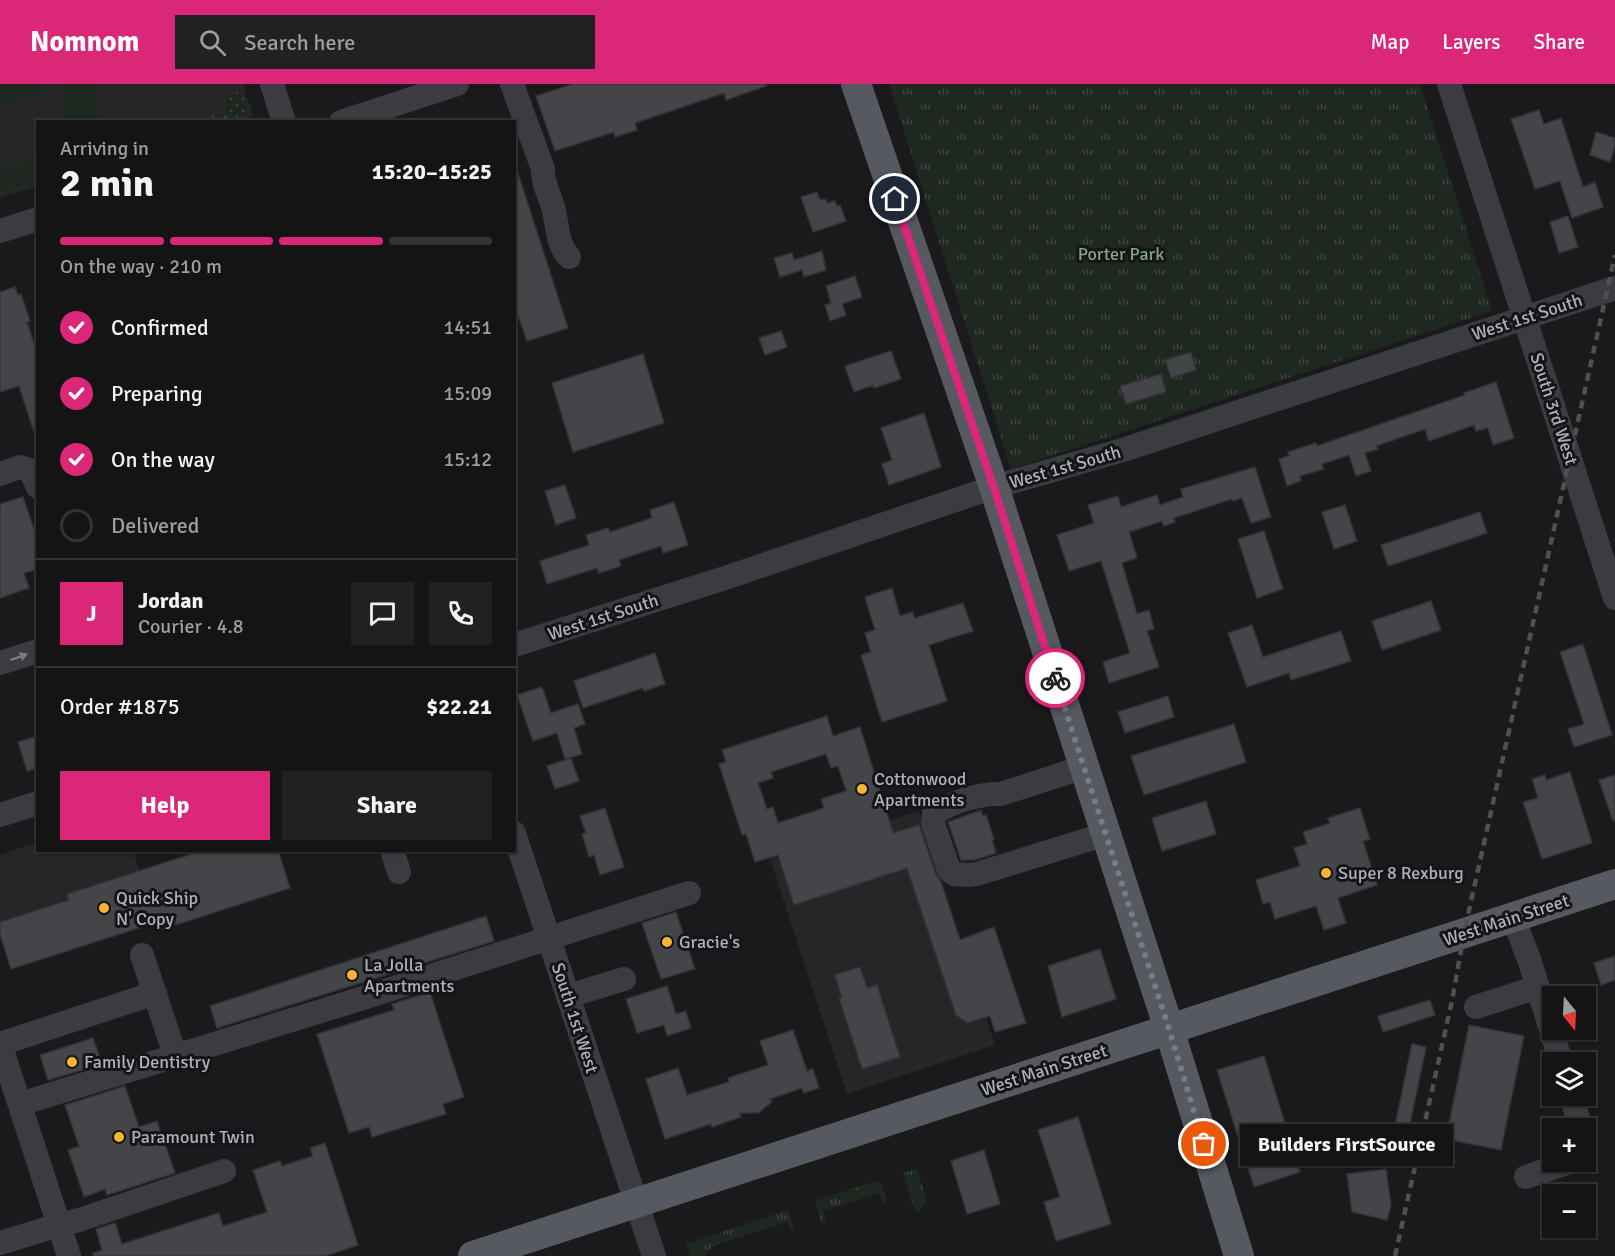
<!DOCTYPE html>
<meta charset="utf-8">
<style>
body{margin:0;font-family:Signika,sans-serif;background:#212122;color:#f1f3f6;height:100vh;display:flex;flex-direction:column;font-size:22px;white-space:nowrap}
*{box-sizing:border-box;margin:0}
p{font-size:20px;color:#9d9ea0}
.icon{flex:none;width:33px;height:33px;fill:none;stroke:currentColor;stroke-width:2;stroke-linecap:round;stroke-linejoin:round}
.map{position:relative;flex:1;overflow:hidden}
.details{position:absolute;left:36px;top:36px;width:480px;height:732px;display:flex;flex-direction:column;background:#141415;border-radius:0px;box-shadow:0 2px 4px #0004,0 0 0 2px #333334}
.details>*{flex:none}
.needle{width:39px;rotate:162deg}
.fabs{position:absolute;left:1542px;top:902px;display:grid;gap:12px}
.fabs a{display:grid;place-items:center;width:54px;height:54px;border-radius:0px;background:#141415;box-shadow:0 2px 4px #0004,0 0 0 2px #333334;font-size:30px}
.pin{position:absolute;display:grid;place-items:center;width:51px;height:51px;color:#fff;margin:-26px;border:3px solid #fff;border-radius:50%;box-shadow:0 2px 6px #0007}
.courier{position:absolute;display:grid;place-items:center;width:60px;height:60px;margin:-30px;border:4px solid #db2777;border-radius:50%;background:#fff;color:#222;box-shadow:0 2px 8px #0007}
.bubble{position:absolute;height:42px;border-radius:0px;background:#141415;box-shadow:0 2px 4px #0004,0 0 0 2px #333334;font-size:20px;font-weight:800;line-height:42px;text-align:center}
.head em{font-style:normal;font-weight:800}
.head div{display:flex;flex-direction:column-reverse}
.head{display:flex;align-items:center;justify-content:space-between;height:102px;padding:0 24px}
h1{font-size:39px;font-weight:800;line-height:45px}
.bar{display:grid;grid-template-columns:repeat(4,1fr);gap:9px 6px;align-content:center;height:72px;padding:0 24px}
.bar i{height:8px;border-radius:4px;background:#333334}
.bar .active{background:#db2777}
.bar p{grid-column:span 4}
.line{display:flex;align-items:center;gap:15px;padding:0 24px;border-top:2px solid #333334}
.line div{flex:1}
.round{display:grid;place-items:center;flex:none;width:63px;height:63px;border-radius:0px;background:#212122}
ol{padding:0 24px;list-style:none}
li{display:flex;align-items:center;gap:18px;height:66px}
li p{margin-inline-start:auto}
li .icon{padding:6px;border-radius:50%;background:#db2777;color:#fff;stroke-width:4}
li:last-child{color:#9d9ea0}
li i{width:33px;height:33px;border:3px solid #333334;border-radius:50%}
.button{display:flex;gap:12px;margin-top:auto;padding:12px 24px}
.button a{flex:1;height:69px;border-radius:0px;background:#db2777;color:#fff;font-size:24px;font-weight:800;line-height:69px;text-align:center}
.button a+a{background:#212122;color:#f1f3f6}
header{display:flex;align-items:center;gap:36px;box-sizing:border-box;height:84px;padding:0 30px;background:#db2777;color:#fff}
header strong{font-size:28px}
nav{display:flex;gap:33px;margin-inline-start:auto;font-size:21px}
.search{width:420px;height:54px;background:#212122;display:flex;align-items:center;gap:15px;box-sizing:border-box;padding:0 21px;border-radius:0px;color:#9d9ea0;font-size:22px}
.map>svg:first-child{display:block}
.built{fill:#262629}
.grass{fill:url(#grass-tufts)}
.garden{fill:url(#garden-dots)}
.pitch{fill:#1f2820}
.building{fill:#444549;stroke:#343438;stroke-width:1.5;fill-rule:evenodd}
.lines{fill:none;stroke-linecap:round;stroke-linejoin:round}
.minor{stroke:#3b3c41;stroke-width:24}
.major{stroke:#575960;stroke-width:30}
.rail{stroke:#4e5056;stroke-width:4.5;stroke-dasharray:8 6;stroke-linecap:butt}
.oneway{fill:#797c85}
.done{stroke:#797c84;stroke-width:6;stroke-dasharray:0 10.8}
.route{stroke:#db2777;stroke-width:8}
.poi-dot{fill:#f6b437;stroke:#151517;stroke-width:2}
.labels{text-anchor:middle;stroke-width:6;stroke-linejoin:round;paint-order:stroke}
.park-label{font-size:18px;fill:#83a785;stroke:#151517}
.street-label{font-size:18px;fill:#acb1bc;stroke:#151517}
.poi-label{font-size:18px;fill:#acb1bc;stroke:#151517;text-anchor:start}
</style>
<header>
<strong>Nomnom</strong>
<div class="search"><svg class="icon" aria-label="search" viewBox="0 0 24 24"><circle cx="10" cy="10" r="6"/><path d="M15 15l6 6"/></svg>Search here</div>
<nav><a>Map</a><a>Layers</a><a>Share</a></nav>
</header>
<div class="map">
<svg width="1615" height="1172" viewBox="0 0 1615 1172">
<defs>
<pattern id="grass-tufts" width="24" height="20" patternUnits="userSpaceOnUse" patternTransform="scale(1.5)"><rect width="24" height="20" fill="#1f2820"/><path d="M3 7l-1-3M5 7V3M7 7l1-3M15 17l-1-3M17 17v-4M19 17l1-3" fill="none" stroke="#3d453e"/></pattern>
<pattern id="garden-dots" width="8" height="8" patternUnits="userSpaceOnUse" patternTransform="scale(1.5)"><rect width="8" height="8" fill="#1f2820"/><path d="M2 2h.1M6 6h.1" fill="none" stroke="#3d453e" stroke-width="1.8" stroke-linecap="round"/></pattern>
</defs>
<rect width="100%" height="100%" fill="#1a1a1c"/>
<!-- built -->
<path class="built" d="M0,0H243L253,32L237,38H38L37,102L0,114Z
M919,727L995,961L847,1010L770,775Z
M37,758L38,766L133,767L156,838L11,885L0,850V771Z"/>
<!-- grass -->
<path class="grass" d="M889,0H1420L1492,227L1011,385Z
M917,1085L927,1117L918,1129L914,1125L903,1089Z
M880,1096L887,1116L885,1119L882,1118L879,1109L823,1127L826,1137L825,1140L821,1139L815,1117Z
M788,1126L794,1145L792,1148L787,1138L713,1162L704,1172H690L686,1160Z"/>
<!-- garden -->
<path class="garden" d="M232,8L242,9L249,30L226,37H195L226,28L225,12Z"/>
<!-- pitch -->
<path class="pitch" d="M0,0H43L45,10L0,23Z
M63,0H92L104,37H59L62,26Z
M37,67V94L23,102L0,108V87L24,78Z"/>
<!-- building -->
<path class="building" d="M573,0H766V2L726,16L724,9L635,39L637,46L615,53L614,48L555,67L536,12Z
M1539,26L1544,40L1561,34L1583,103L1595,98L1603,123L1572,134L1560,97L1535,105L1511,35Z
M1596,48L1615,54V62L1610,78L1590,71Z
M514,86H517L568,244L527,257L514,220Z
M817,108L820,116L826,115L827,119L835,117L837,122L840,121L846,137L813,148L801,113Z
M1568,132L1578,163L1559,169L1550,138Z
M822,167L826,186L804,193L802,186L780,193L774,174L792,169L794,176Z
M855,192L862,213L842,220L846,231L830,237L825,221L831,219L826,202Z
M15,203L18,211L21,210L30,237L27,238L35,263L38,262V351H35L19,302L0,308V208Z
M781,247L787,263L765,271L759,254Z
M891,267L901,295L874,304L873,301L854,308L845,282Z
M1191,268L1196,286L1171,294L1165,276Z
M643,270L664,339L573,368L552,299Z
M1161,290L1166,308L1126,320L1120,302Z
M1496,298L1514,354L1493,361L1488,344L1476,347L1474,341L1429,357L1425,345L1376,362L1378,365L1365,369L1371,387L1356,392L1349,371L1322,380L1324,385L1300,392L1301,397L1287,402L1279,375L1289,372L1288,368L1316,359L1317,362L1465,311L1464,309Z
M924,329L941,383L889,401L882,380L892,376L881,344Z
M1255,383L1271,433L1251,439L1242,414L1233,417L1232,415L1174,434L1175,438L1164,442L1162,437L1129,448L1137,474L1122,479L1137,530L1149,526L1154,545L1147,547L1159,583L1109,599L1103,578L1130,569L1101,477L1069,487L1057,451L1094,439L1088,421L1118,412L1121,423L1157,411L1160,421L1183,413L1181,405Z
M565,401L576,434L556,441L545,407Z
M23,413L38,457V485L24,489L29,504L0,514V420Z
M674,418L688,461L663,469L661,462L619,476L621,482L599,489L597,484L547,500L540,477L589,461L586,451L608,444L610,448L652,434L650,426Z
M1345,421L1357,457L1334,465L1322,428Z
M1480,428L1487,449L1388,482L1381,461Z
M1264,447L1283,505L1257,514L1238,455Z
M892,504L900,532L912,528L915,534L963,519L973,547L929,561L947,617L882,638L861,571L871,568L865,549L875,546L865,513Z
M1431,517L1441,546L1382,566L1372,537Z
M1252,541L1263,573L1341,547L1351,577L1291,596L1289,589L1247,603L1228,549Z
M1583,560L1612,651L1574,663L1568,645L1584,640L1560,568Z
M655,569L665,600L644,607L643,604L583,624L574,597Z
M542,603L551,629L578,620L585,640L574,644L582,670L565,675L557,649L533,657L517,611Z
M1168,612L1174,633L1125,649L1118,628Z
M827,632L833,652L860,643L893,749L919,741L936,791L941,798L960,856L994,843L1026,939L995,948L990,932L967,939L956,931L907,784L794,821L778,771L755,778L746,750L742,751L719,680L726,678L722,666ZM826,670L831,684L838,682L846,707L821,715L824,724L778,739L773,723L767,725L758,699L773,694L771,688Z
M1234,640L1246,678L1144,711L1131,672Z
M38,652V684L27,687L18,658Z
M571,674L579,697L555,705L547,682Z
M1570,688L1592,759L1542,775L1523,718L1538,714L1532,695L1545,691L1546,696Z
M1615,691V736L1613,737L1599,696Z
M1206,717L1216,750L1162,767L1152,734Z
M605,724L624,783L600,791L594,771L589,773L582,750L586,749L580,732Z
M1360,724L1370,755L1363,757L1377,801L1338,814L1346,839L1324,846L1316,822L1275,835L1270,818L1263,820L1256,796L1300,782L1294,764L1307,760L1303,748L1330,739L1328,734Z
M981,726L983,732L986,731L994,755L992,756L996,769L974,776H961L948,738Z
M204,766H278L290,804L160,846L157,838L11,885L0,850V838L69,816L67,810Z
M676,828L695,885L661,895L642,839Z
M486,832L494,857L217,944L210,922Z
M1100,865L1116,915L1062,933L1048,882Z
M1615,872V896L1601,901L1594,879Z
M860,883L867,904L877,901L900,973L862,985L839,914L842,913L835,891Z
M667,902L676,930L686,927L691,944L667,952L664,941L637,949L626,915Z
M430,908L464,1013L443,1020L446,1030L372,1053L369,1043L349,1049L317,950L394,926L392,920Z
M1430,916L1435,931L1383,948L1378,932Z
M1469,941L1524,952L1501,1066L1446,1055Z
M793,946L807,987L813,985L819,1004L804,1009L802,1004L770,1015L772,1018L758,1029H740L741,1033L712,1043L711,1040L665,1055L646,995L678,984L687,1011L729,998L728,994L768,981L760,957Z
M93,954L102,980L48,996L40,971Z
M1412,960L1426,963L1404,1069L1390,1066Z
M1264,972L1300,1088L1254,1103L1217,986Z
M125,1002L139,1043L157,1037L175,1089L107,1111L105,1105L84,1113L68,1066L79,1062L65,1021Z
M1078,1033L1111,1140L1056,1157L1044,1118L1060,1113L1038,1046Z
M325,1059L358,1161L325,1172H93V1169L102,1166L96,1145L115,1139L122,1160L219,1129L223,1142L267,1128L253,1086L280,1077L282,1082L313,1072L310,1064Z
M984,1066L1000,1120L967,1130L951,1077Z
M1386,1085L1391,1122L1387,1136L1352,1128L1347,1090Z"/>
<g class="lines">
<!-- minor -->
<path class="minor" d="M272,0L284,38
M512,0L543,85C542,102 553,115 555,132C558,146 558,162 569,173
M1449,0L1615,514
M341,38L457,0
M0,147L38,135
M0,390L20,383L30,386L38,403
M514,561L725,494L994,403L1126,365L1615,204
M0,579L38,567
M1084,683L1001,710C980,709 951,718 934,730L933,739L949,786L954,790L968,791L977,790L1106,750
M0,731L38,719
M514,749L654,1172
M392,766L399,788
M1513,833L1530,878L1561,978
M142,871L175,971
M568,912L624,895
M1476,923L1538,903
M0,960L69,1172
M0,960L155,909
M1571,1011L1581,1044
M20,1020L360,915L689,809
M1586,1059V1065
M1526,1093L1573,1077
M0,1159L59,1141L79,1136L224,1087"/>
<!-- major -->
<path class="major" d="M856,0L994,403L1169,945L1239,1172
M473,1172L1615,800"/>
<!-- rail -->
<path class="rail" d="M1395,1172L1452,917L1464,849L1615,171"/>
</g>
<!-- one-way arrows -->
<defs><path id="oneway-solid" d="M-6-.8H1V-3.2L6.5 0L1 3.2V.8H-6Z" transform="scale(1.5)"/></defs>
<use class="oneway" href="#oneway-solid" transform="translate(19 573) rotate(-19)"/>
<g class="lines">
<!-- done -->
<path class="done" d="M1055,594L1169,945L1204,1060"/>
<!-- route -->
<path class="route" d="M895,115L994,404L1055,594"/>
</g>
<!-- markers -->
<g class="poi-dot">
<circle cx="862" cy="705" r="6"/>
<circle cx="1326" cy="789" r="6"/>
<circle cx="104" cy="824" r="6"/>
<circle cx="667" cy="858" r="6"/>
<circle cx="352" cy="891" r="6"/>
<circle cx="72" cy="978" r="6"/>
<circle cx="119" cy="1053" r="6"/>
</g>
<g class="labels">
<!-- park labels -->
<g class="park-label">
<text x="1121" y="176">Porter Park</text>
</g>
<!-- street labels -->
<g class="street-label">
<text transform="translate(1527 233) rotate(-18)" y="6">West 1st South</text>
<text transform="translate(1554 325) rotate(72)" y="6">South 3rd West</text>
<text transform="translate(1065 383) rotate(-16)" y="6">West 1st South</text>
<text transform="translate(603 533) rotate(-18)" y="6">West 1st South</text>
<text transform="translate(1506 836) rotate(-18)" y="6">West Main Street</text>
<text transform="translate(575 934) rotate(72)" y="6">South 1st West</text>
<text transform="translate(1044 986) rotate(-18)" y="6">West Main Street</text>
</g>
<!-- poi labels -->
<g class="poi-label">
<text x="874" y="701">Cottonwood<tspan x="874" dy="21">Apartments</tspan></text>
<text x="1338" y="795">Super 8 Rexburg</text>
<text x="116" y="820">Quick Ship<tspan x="116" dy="21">N' Copy</tspan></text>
<text x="679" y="864">Gracie's</text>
<text x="364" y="887">La Jolla<tspan x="364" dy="21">Apartments</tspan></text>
<text x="84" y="984">Family Dentistry</text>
<text x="131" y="1059">Paramount Twin</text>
</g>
</g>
</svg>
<div class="fabs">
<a><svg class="needle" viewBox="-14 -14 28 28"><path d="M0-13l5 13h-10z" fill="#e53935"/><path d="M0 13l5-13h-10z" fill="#9d9ea0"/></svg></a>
<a><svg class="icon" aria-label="layers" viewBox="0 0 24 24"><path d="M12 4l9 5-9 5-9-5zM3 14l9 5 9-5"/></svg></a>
<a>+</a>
<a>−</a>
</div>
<div class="pin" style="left:1204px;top:1060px;background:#ea580c"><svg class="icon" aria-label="bag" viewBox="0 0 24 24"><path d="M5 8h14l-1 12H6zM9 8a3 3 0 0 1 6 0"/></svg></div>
<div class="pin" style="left:895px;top:115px;background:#1f2937"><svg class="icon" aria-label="home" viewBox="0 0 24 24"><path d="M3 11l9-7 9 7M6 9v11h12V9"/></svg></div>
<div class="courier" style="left:1055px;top:594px"><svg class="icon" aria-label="bike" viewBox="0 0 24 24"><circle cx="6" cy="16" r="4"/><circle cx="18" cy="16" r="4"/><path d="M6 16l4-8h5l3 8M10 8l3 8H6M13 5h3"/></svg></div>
<div class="bubble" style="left:1240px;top:1040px;width:213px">Builders FirstSource</div>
<section class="details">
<div class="head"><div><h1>2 min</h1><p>Arriving in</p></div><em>15:20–15:25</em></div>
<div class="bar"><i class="active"></i><i class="active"></i><i class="active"></i><i></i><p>On the way · 210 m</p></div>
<ol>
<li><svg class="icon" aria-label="check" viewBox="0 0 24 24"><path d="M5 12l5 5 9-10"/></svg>Confirmed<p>14:51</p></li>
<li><svg class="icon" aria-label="check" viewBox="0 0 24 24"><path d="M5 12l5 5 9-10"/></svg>Preparing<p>15:09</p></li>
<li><svg class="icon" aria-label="check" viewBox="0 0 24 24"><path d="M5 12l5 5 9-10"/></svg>On the way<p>15:12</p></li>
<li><i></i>Delivered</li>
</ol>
<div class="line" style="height:108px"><b class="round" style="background:#db2777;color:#fff">J</b><div><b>Jordan</b><p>Courier · 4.8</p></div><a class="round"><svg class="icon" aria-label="chat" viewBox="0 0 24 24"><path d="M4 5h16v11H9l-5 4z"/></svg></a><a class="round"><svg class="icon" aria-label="phone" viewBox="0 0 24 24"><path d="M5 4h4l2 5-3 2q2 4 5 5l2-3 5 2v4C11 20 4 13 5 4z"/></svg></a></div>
<div class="line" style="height:78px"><div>Order #1875</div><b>$22.21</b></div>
<div class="button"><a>Help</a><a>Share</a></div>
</section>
</div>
